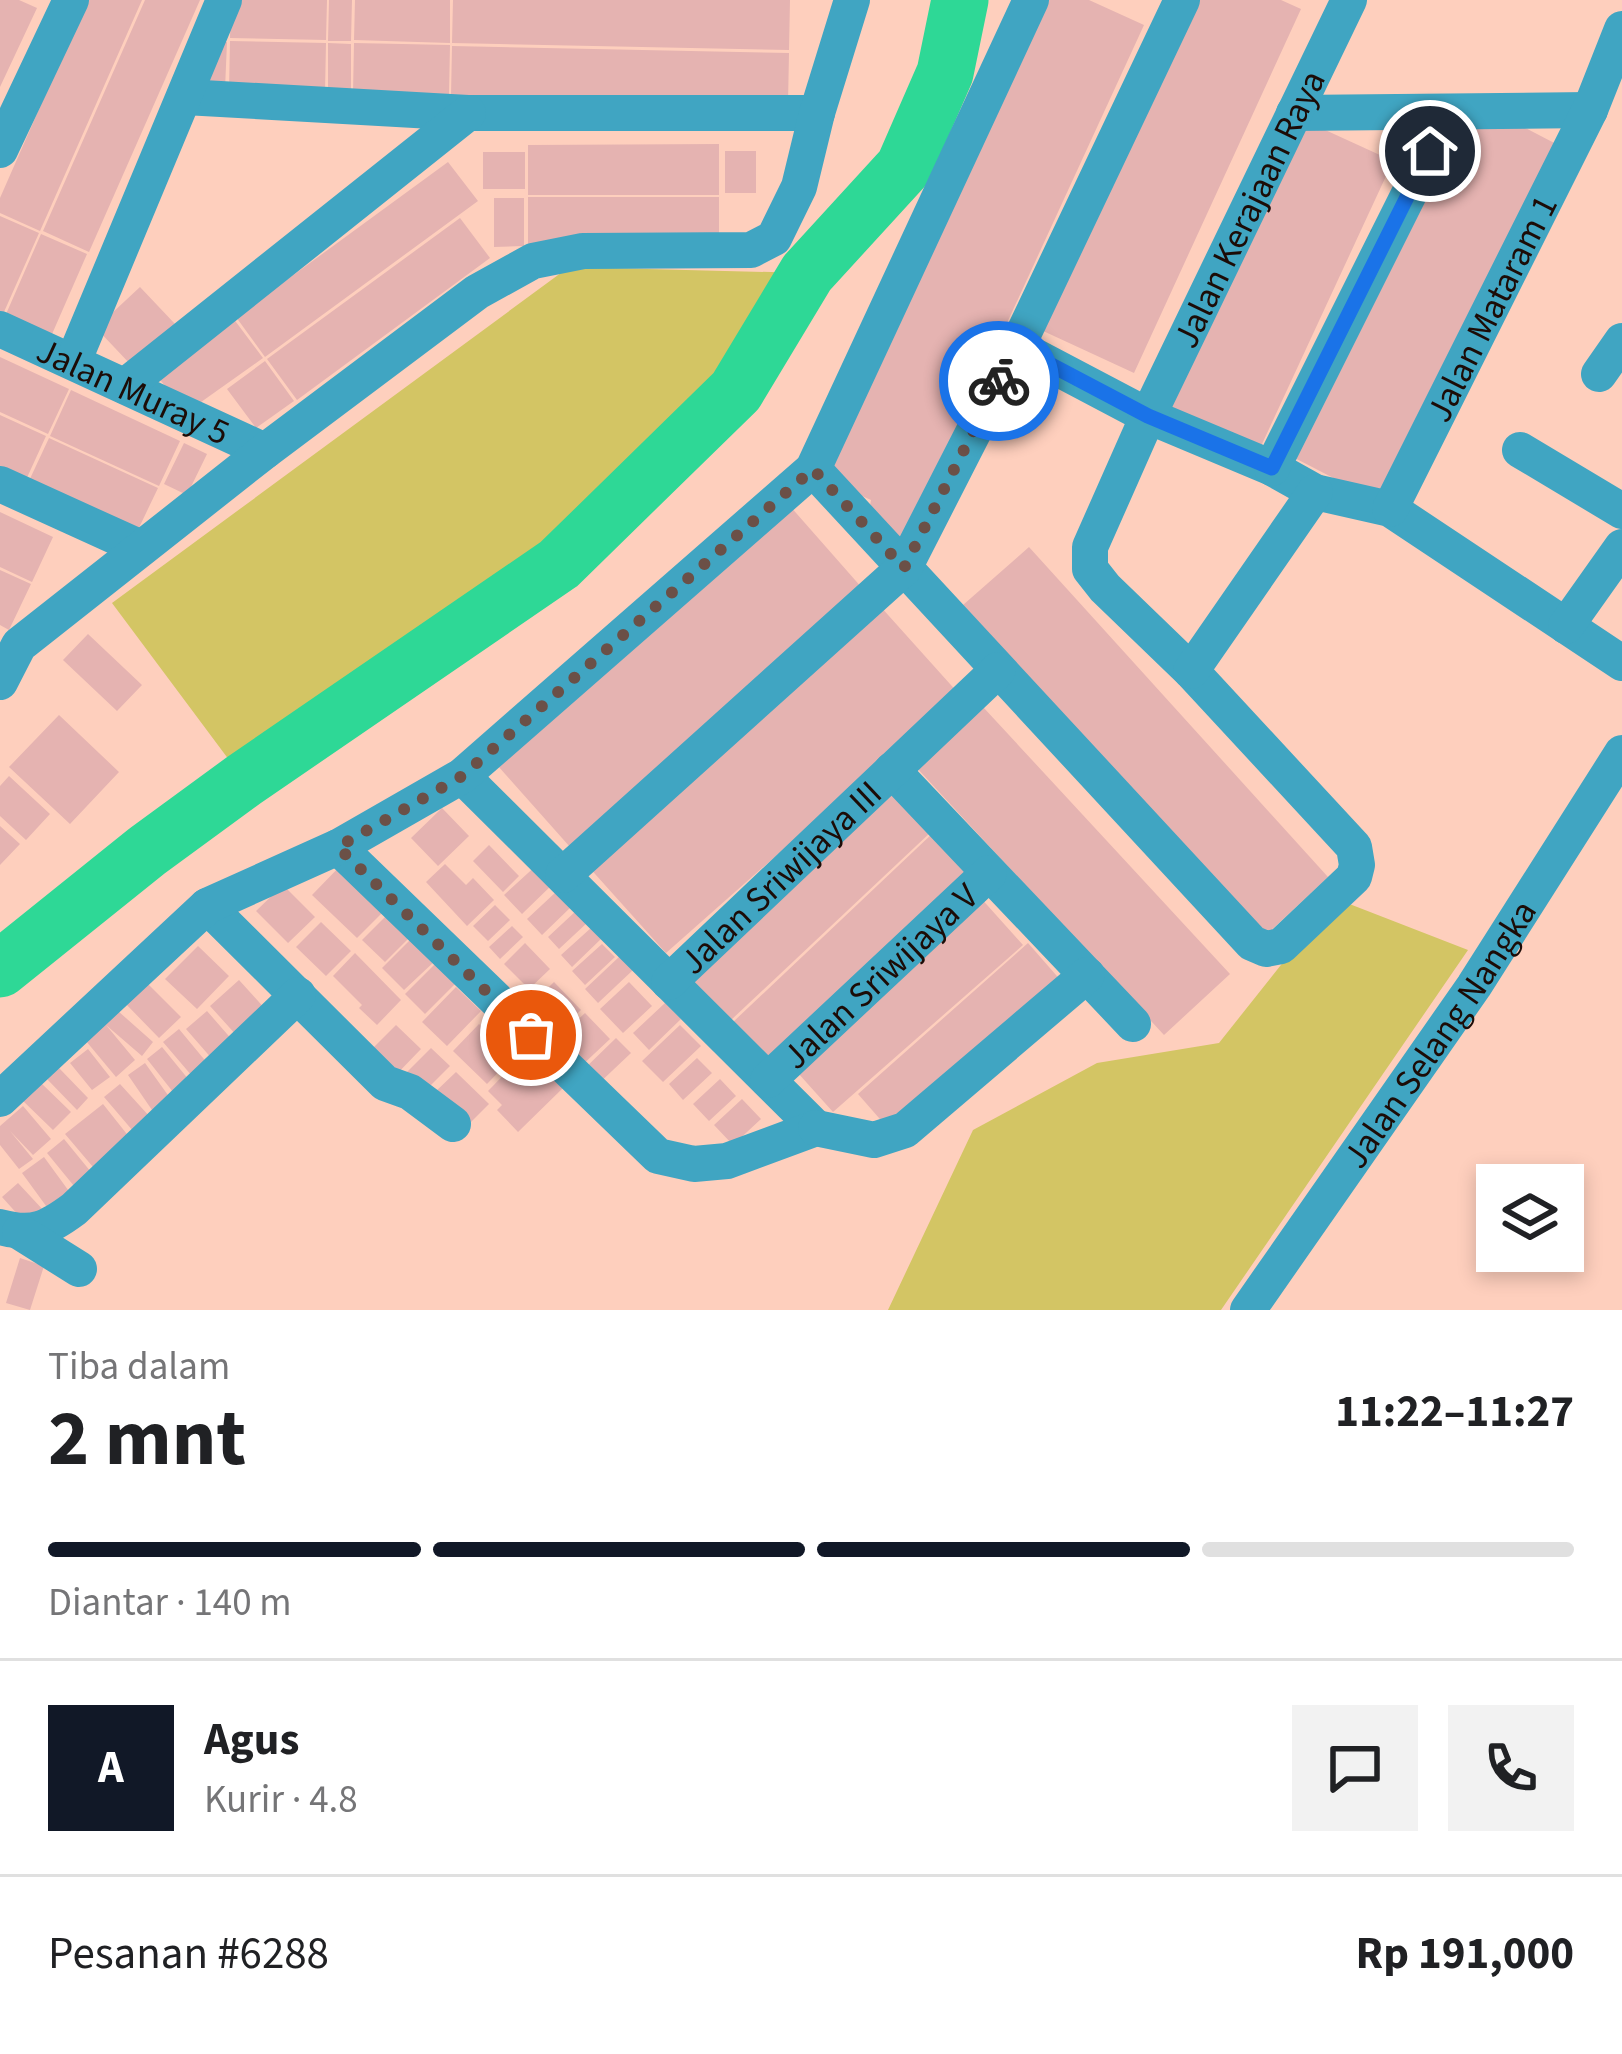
<!DOCTYPE html>
<html lang="id">
<meta charset="utf-8">
<style>
body{margin:0;font-family:"Source Sans 3",sans-serif;background:#f2f2f2;color:#202124;height:100vh;display:flex;flex-direction:column;font-size:45px;white-space:nowrap}
*{box-sizing:border-box;margin:0}
p{font-size:39px;color:#757577}
.icon{flex:none;width:66px;height:66px;fill:none;stroke:currentColor;stroke-width:2;stroke-linecap:round;stroke-linejoin:round}
.map{position:relative;height:1310px;overflow:hidden}
.details{display:flex;flex-direction:column;background:#fff;flex:1}
.details>*{flex:none}
.fabs{position:absolute;left:1476px;top:1164px;display:grid;gap:24px}
.fabs a{display:grid;place-items:center;width:108px;height:108px;border-radius:0px;background:#fff;box-shadow:0 6px 18px #0003;font-size:60px}
.pin{position:absolute;display:grid;place-items:center;width:102px;height:102px;color:#fff;margin:-51px;border:6px solid #fff;border-radius:50%;box-shadow:0 3px 12px #0007}
.courier{position:absolute;display:grid;place-items:center;width:120px;height:120px;margin:-60px;border:9px solid #1a73e8;border-radius:50%;background:#fff;color:#222;box-shadow:0 3px 15px #0007}
.summary em{font-style:normal;font-weight:700}
.summary div{display:flex;flex-direction:column-reverse}
.summary{display:flex;align-items:center;justify-content:space-between;height:204px;padding:0 48px}
h1{font-size:78px;font-weight:700;line-height:90px}
.bar{display:grid;grid-template-columns:repeat(4,1fr);gap:18px 12px;align-content:center;height:144px;padding:0 48px}
.bar i{height:15px;border-radius:9px;background:#e0e0e0}
.bar .on{background:#111827}
.bar p{grid-column:span 4}
.line{display:flex;align-items:center;gap:30px;padding:0 48px;border-top:3px solid #e0e0e0}
.line div{flex:1}
.round{display:grid;place-items:center;flex:none;width:126px;height:126px;border-radius:0px;background:#f2f2f2}
.map>svg:first-child{display:block}
.green{fill:#d3c564}
.lines{fill:none;stroke-linecap:round;stroke-linejoin:round}
.river{stroke:#2ed896;stroke-width:57}
.building{fill:#e5b3b1}
.street{stroke:#40a5c2;stroke-width:36}
.done{stroke:#6b5047;stroke-width:12;stroke-dasharray:0 21.6}
.route{stroke:#1a73e8;stroke-width:15}
.labels{text-anchor:middle;stroke-width:9;stroke-linejoin:round;paint-order:stroke}
.street-label{font-size:36px;fill:#1c0c07;stroke:#fecfbd}
</style>
<div class="map">
<svg width="1622" height="1310" viewBox="0 0 1622 1310">
<rect width="100%" height="100%" fill="#fecfbd"/>
<!-- green -->
<path class="green" d="M569,267L807,273L736,391L559,564L244,780L112,603Z
M1334,898L1468,950L1221,1310H888L973,1130L1097,1063L1219,1043Z"/>
<g class="lines">
<!-- river -->
<path class="river" d="M0,969L147,851L244,780L559,564L736,391L807,273L904,167L945,73L960,0"/>
</g>
<!-- building -->
<path class="building" d="M0,0H19L37,8L0,87Z
M87,0H142L40,231L0,213V198Z
M145,0H200L89,252L43,231Z
M231,0H327L326,40L230,38Z
M329,0H352L351,41H328Z
M355,0H450V43L354,40Z
M453,0H790L789,50L452,43Z
M1043,0H1089L1144,25L904,547L868,517L871,500L822,478Z
M1193,0H1281L1301,9L1134,373L1041,330Z
M209,41L227,42L225,89H208Z
M230,41L326,43L325,92L229,91Z
M328,43L351,44V93H328Z
M354,43L450,45L449,95L353,93Z
M452,46L789,53L788,103L451,96Z
M1462,117L1518,124L1562,147L1376,500L1285,453Z
M1299,118L1393,161L1256,457L1162,415Z
M719,144V195H528V145Z
M725,151H756V193H725Z
M483,152H525V189H483Z
M448,162L478,201L265,357L236,317Z
M528,197H719V247H528Z
M494,198H524V246L494,247Z
M0,216L39,233L0,321Z
M460,218L490,258L297,400L267,359Z
M41,234L87,254L49,341L3,321Z
M140,287L176,325L132,366L96,328Z
M233,318L263,358L187,412L156,375Z
M0,357L69,389L48,434L0,412Z
M265,361L294,401L256,428L227,389Z
M71,390L180,441L159,486L50,436Z
M0,415L46,436L25,482L0,470Z
M49,438L158,488L136,534L28,483Z
M184,443L207,454L187,495L164,484Z
M782,497L870,597L578,856L490,757Z
M0,512L53,537L32,582L0,567Z
M1029,547L1328,877L1265,936L963,605Z
M0,570L31,584L9,630L0,625Z
M880,606L959,694L666,953L587,865Z
M88,634L142,685L117,711L63,660Z
M983,707L1230,974L1164,1035L916,767Z
M59,715L119,772L70,824L9,767Z
M9,776L50,814L26,840L0,816V786Z
M886,783L932,831L730,1021L684,973Z
M442,808L469,836L438,866L411,838Z
M0,826L20,844L0,865Z
M934,832L979,880L778,1070L732,1023Z
M489,845L519,876L503,892L473,861Z
M345,861L390,905L357,938L312,895Z
M539,863L556,881L522,914L504,895Z
M445,864L466,885L473,878L494,900L467,926L426,882Z
M283,885L315,917L288,943L256,911Z
M557,891L572,906L542,935L527,919Z
M979,896L1023,945L833,1112L789,1063Z
M495,905L510,920L488,941L473,926Z
M577,910L588,922L559,949L548,937Z
M390,912L412,935L385,962L362,940Z
M321,922L351,951L326,976L296,947Z
M512,926L523,937L500,959L489,947Z
M592,927L602,938L572,967L561,955Z
M413,937L436,960L404,990L382,968Z
M525,943L550,969L529,989L504,964Z
M1028,943L1063,983L893,1134L858,1094Z
M602,944L615,957L585,985L572,971Z
M198,946L229,976L197,1009L165,979Z
M355,953L401,1000L377,1025L359,1008L362,1005L333,976Z
M620,956L633,970L598,1003L585,989Z
M439,960L459,980L425,1014L405,994Z
M144,980L181,1017L159,1038L123,1001Z
M239,980L267,1011L238,1037L210,1006Z
M554,982L581,1010L546,1043L520,1015Z
M629,982L652,1006L623,1033L600,1009Z
M456,987L481,1011L447,1046L422,1022Z
M665,1003L681,1019L649,1050L633,1033Z
M118,1011L153,1042L142,1056L106,1025L135,1060L116,1077L86,1041Z
M207,1011L234,1042L213,1060L186,1029Z
M585,1013L610,1039L578,1069L553,1043Z
M479,1024L513,1057L487,1084L453,1051Z
M396,1025L421,1049L393,1078L368,1053Z
M680,1025L701,1046L663,1082L642,1061Z
M179,1029L208,1064L192,1076L163,1042Z
M616,1038L631,1053L594,1088L580,1073Z
M162,1047L189,1080L173,1092L147,1059Z
M431,1048L450,1066L425,1091L406,1073Z
M88,1049L110,1077L92,1090L70,1063Z
M525,1053L563,1088L518,1132L497,1110L502,1105L488,1091Z
M697,1058L712,1073L683,1100L669,1084Z
M145,1063L170,1098L152,1110L128,1075Z
M59,1068L88,1098L77,1110L47,1079Z
M456,1072L489,1104L466,1127L433,1094Z
M720,1079L736,1096L709,1121L693,1104Z
M39,1081L71,1112L53,1130L21,1099Z
M120,1084L150,1117L133,1131L104,1097Z
M742,1099L761,1119L733,1145L714,1125Z
M103,1104L130,1138L93,1167L65,1134Z
M23,1106L51,1139L33,1155L10,1131L33,1159L19,1169L0,1145V1126Z
M64,1139L91,1172L74,1186L47,1153Z
M44,1157L71,1194L49,1210L22,1173Z
M18,1183L45,1212L29,1227L2,1197Z
M20,1258L44,1266L30,1310L6,1303Z"/>
<g class="lines">
<!-- street -->
<g class="street">
<path d="M185,97L468,113H817"/>
<path d="M1294,113L1590,110"/>
<path d="M0,150L71,0"/>
<path id="s1" d="M0,329L265,451"/>
<path d="M1017,347L1148,416L1272,468L1315,492L1390,509L1622,663"/>
<path d="M73,362L224,0"/>
<path d="M1599,374L1622,341"/>
<path d="M125,386L468,113"/>
<path d="M1520,450L1622,511"/>
<path d="M1272,468L1450,112"/>
<path id="s2" d="M813,469L1252,943L1266,949L1281,946L1354,877L1357,865L1354,847L1191,671L1105,588L1090,569V547L1148,416L1349,0"/>
<path d="M0,484L141,548"/>
<path id="s3" d="M1390,509L1590,110L1622,29"/>
<path d="M1566,626L1622,547"/>
<path d="M1191,671L1315,492"/>
<path d="M0,682L19,645L265,451L477,292L533,261L583,251L751,250L774,238L799,187L817,113L852,0"/>
<path d="M892,770L1133,1024"/>
<path d="M462,776L816,1128"/>
<path d="M338,847L658,1156L694,1164L727,1161L816,1128"/>
<path d="M563,875L904,568L1017,347L1182,0"/>
<path d="M207,906L385,1083L410,1092L453,1124"/>
<path id="s4" d="M669,982L998,670"/>
<path id="s5" d="M768,1080L989,873"/>
<path d="M0,1099L207,906L338,847L462,776L813,469L1031,0"/>
<path d="M816,1128L874,1140L905,1130L1087,975"/>
<path d="M0,1227C33,1236 47,1229 74,1209L298,995"/>
<path d="M20,1232L79,1269"/>
<path id="s6" d="M1248,1310L1474,986L1622,753"/>
</g>
</g>
<g class="lines">
<!-- done -->
<path class="done" d="M531,1035L338,847L462,776L813,469L904,568L999,381"/>
<!-- route -->
<path class="route" d="M999,381L1017,347L1148,416L1272,468L1430,151"/>
</g>
<g class="labels">
<!-- street labels -->
<g class="street-label">
<text dy="13" stroke="none"><textPath href="#s2" startOffset="1587">Jalan Kerajaan Raya</textPath></text>
<text dy="13" stroke="none"><textPath href="#s3" startOffset="225">Jalan Mataram 1</textPath></text>
<text dy="13" stroke="none"><textPath href="#s1" startOffset="147">Jalan Muray 5</textPath></text>
<text dy="13" stroke="none"><textPath href="#s4" startOffset="153">Jalan Sriwijaya III</textPath></text>
<text dy="13" stroke="none"><textPath href="#s5" startOffset="153">Jalan Sriwijaya V</textPath></text>
<text dy="13" stroke="none"><textPath href="#s6" startOffset="336">Jalan Selang Nangka</textPath></text>
</g>
</g>
</svg>
<div class="fabs">
<a><svg class="icon" aria-label="layers" viewBox="0 0 24 24"><path d="M12 4l9 5-9 5-9-5zM3 14l9 5 9-5"/></svg></a>
</div>
<div class="pin" style="left:531px;top:1035px;background:#ea580c"><svg class="icon" aria-label="bag" viewBox="0 0 24 24"><path d="M5 8h14l-1 12H6zM9 8a3 3 0 0 1 6 0"/></svg></div>
<div class="pin" style="left:1430px;top:151px;background:#1f2937"><svg class="icon" aria-label="home" viewBox="0 0 24 24"><path d="M3 11l9-7 9 7M6 9v11h12V9"/></svg></div>
<div class="courier" style="left:999px;top:381px"><svg class="icon" aria-label="bike" viewBox="0 0 24 24"><circle cx="6" cy="16" r="4"/><circle cx="18" cy="16" r="4"/><path d="M6 16l4-8h5l3 8M10 8l3 8H6M13 5h3"/></svg></div>
</div>
<section class="details">
<div class="summary"><div><h1>2 mnt</h1><p>Tiba dalam</p></div><em>11:22–11:27</em></div>
<div class="bar"><i class="on"></i><i class="on"></i><i class="on"></i><i></i><p>Diantar · 140 m</p></div>
<div class="line" style="height:216px"><b class="round" style="background:#111827;color:#fff">A</b><div><b>Agus</b><p>Kurir · 4.8</p></div><a class="round"><svg class="icon" aria-label="chat" viewBox="0 0 24 24"><path d="M4 5h16v11H9l-5 4z"/></svg></a><a class="round"><svg class="icon" aria-label="phone" viewBox="0 0 24 24"><path d="M5 4h4l2 5-3 2q2 4 5 5l2-3 5 2v4C11 20 4 13 5 4z"/></svg></a></div>
<div class="line" style="height:156px"><div>Pesanan #6288</div><b>Rp 191,000</b></div>
</section>
